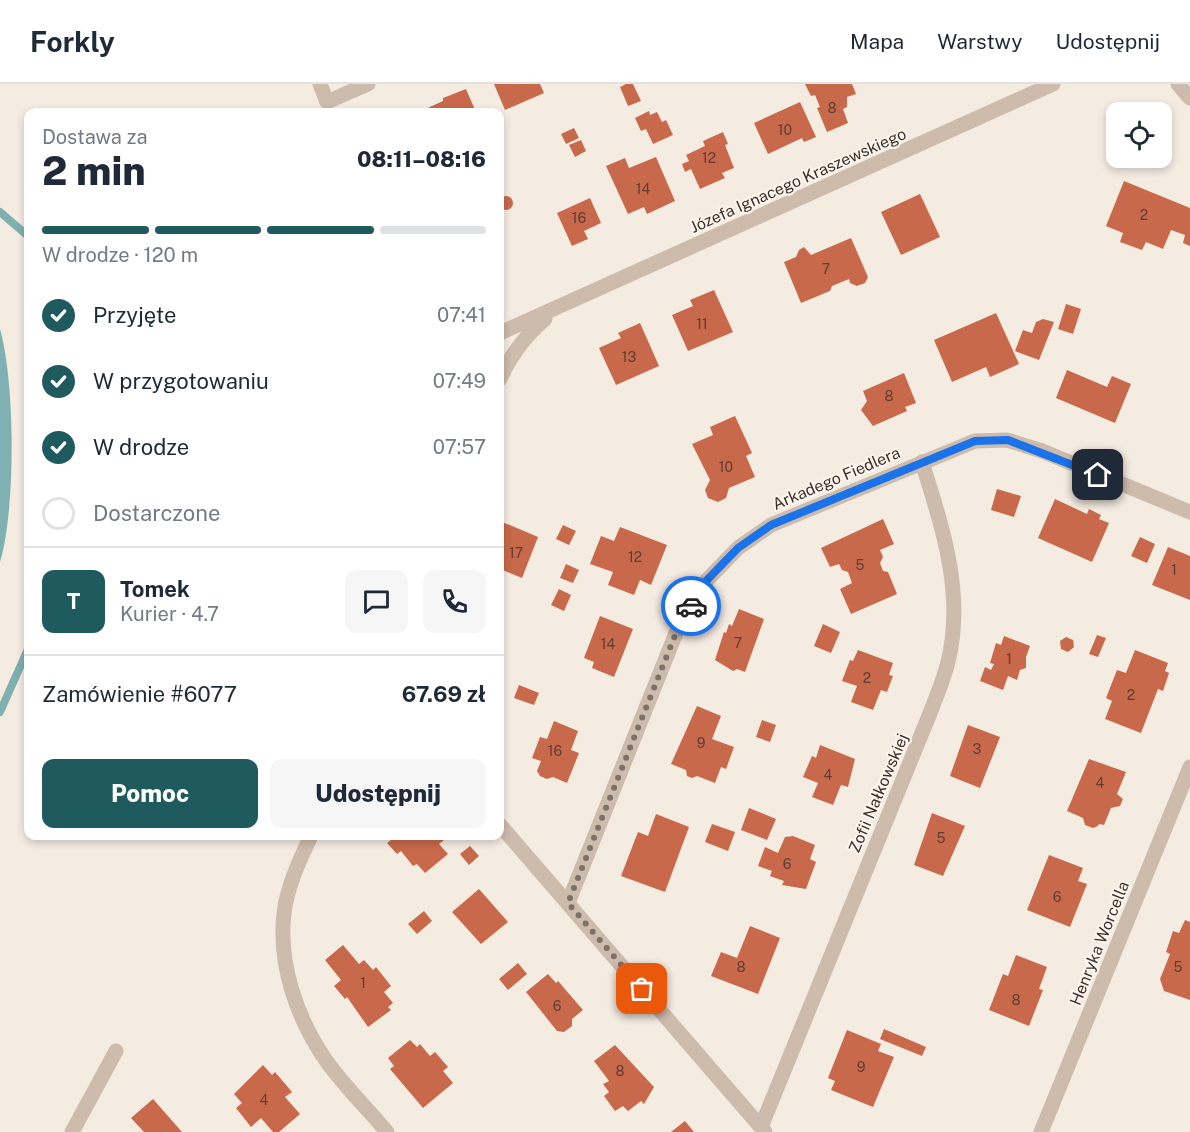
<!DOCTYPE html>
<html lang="pl">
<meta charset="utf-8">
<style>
body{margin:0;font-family:"Public Sans",sans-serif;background:#f6f6f7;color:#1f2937;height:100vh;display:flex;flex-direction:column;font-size:22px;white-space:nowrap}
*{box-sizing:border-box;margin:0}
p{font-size:20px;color:#747a83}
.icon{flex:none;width:33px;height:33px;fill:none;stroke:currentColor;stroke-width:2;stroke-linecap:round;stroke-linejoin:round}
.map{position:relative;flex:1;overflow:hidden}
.sheet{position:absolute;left:24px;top:24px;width:480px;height:732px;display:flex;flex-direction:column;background:#fff;border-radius:12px;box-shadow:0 3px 9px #0003}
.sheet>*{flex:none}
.buttons{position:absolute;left:1106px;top:18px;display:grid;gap:12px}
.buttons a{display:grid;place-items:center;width:66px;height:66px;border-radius:12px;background:#fff;box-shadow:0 3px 9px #0003;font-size:30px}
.pin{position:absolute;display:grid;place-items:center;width:51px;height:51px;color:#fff;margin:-26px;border-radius:12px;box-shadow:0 3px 9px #0006}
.courier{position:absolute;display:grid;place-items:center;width:60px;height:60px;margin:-30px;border:4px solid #1a73e8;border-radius:50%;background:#fff;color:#222;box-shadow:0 2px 8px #0007}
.head em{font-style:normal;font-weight:800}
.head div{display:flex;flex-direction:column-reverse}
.head{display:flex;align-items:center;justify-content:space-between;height:102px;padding:0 18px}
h1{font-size:39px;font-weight:800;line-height:45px}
.bar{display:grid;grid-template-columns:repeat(4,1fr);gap:9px 6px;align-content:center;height:72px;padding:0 18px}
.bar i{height:8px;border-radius:4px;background:#e0e1e3}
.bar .selected{background:#1f5a5e}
.bar p{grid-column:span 4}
.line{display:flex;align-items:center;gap:15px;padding:0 18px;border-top:2px solid #e0e1e3}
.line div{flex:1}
.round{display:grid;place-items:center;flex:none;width:63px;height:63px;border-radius:12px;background:#f6f6f7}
ol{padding:0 18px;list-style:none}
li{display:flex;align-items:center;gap:18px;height:66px}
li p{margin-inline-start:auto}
li .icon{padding:6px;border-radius:50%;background:#1f5a5e;color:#fff;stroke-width:4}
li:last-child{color:#747a83}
li i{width:33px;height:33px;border:3px solid #e0e1e3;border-radius:50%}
.cta{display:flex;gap:12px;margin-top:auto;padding:12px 18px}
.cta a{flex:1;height:69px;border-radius:12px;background:#1f5a5e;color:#fff;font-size:24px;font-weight:800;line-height:69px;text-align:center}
.cta a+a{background:#f6f6f7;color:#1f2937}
header{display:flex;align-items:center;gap:36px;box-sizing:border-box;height:84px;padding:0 30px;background:#fff;border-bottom:2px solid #e0e1e3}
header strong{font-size:28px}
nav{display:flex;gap:33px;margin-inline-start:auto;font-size:21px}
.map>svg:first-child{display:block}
.water{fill:#7fb0b2}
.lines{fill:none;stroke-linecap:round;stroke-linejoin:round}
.stream{stroke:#7fb0b2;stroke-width:8}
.building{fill:#c8694b}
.minor{stroke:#cdbbac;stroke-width:15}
.done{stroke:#7c716b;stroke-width:6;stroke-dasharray:0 10.8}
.route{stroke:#1a73e8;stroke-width:8}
.labels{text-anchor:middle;stroke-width:4.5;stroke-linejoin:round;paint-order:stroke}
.number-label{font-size:14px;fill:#5e3e33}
.street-label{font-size:16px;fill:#3b302b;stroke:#fbf5ee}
</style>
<header>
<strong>Forkly</strong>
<nav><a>Mapa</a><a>Warstwy</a><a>Udostępnij</a></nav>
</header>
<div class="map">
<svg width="1190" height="1048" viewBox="0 0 1190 1048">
<rect width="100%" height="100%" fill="#f4ebe1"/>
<!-- water -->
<path class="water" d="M0,245C15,298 16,424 0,478Z"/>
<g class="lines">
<!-- stream -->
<path class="stream" d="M0,128L28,152
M0,628L28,565"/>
</g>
<!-- building -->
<path class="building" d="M494,0H540L544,9L505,26Z
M626,0H633L641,17L628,22L620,3Z
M805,0H852L856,10L847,13V23L843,25L848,39L827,48L817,24L820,23L815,11L811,12Z
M466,5L476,28H419L443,17V14Z
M800,18L816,53L804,58L802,54L768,70L754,39Z
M649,27L650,31L657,28L662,38L666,36L673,51L653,60L646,45L641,47L635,34Z
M574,44L579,54L566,60L561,50Z
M723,48L728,60L725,61L734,84L722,89L725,94L700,105L691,85L685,88L682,80L689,77L686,71L705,62L703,57Z
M581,56L586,67L575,73L569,61Z
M656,73L675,117L647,130L644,123L628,130L606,82L625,74L629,84Z
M1124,97L1190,124V162L1183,159L1185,151L1171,146L1163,165L1146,158L1142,166L1120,158L1123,149L1106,142Z
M920,110L940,153L901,171L881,128Z
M499 119a7 7 0 1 1 14 0a7 7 0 1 1-14 0Z
M590,114L601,139L584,147L588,155L572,162L557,129Z
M851,154L868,193L865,199L857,202L850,199L849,195L832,202L830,207L801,219L784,178L796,173L799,166L804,163L811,171Z
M714,206L733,248L688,267L672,231L693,222L690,216Z
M1066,220L1081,225L1073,250L1058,245Z
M996,229L1019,280L990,293L986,283L952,298L934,256Z
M1043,235L1054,238L1039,276L1015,267L1023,246L1032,249L1036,238Z
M640,239L659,282L616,301L599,264L621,254L618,249Z
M1067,286L1107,303L1112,292L1131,300L1115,339L1056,314Z
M904,289L916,319L905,323L907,327L873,342L861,326L867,317L863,307Z
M735,332L752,369L746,372L755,393L729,404L726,414L718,418L708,414L705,406L710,396L692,360L713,351L710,343Z
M997,405L1021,412L1014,433L991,426Z
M1055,415L1087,430L1089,425L1101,431L1099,435L1109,439L1092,478L1038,454Z
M883,435L894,460L880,466L883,473L880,479L883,487L888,488L897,510L851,530L840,505L852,499L848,488L842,486L839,480L830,483L821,464Z
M500,437L538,453L522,494L500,485Z
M563,441L576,447L569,461L556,455Z
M620,443L667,461L651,501L640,496L634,511L608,501L613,488L590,480L601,452L614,457Z
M1140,453L1155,460L1147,479L1131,472Z
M1168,463L1190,472V516L1152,501Z
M566,480L579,486L573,499L560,494Z
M559,505L571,511L564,527L551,521Z
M739,525L764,535L745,588L737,585L733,587L715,576L724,548L726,549L729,540L732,542Z
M600,532L633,545L614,593L592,584L594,578L584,574Z
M823,540L840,548L831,569L814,562Z
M1097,551L1106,554L1098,573L1089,570Z
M1004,552L1030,562L1026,573V584L1020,586L1017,596L1008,592L1003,606L980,597L985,583L991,586L994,580L990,579L996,559L1001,561Z
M1066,553L1073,556L1074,563L1068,568L1061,565L1060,557Z
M858,566L893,579L889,591L893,592L887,608L881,606L873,626L851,618L857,602L842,597L850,576L853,577Z
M1135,566L1168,579L1165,587L1169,589L1163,607L1158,605L1141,649L1105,635L1112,617L1106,614L1117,586L1126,589Z
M519,601L539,609L534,621L514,614Z
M697,622L721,632L712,655L734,663L726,685L721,683L715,699L697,692L692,694L687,692L686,686L671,680Z
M762,636L776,641L770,658L756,653Z
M554,637L578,647L571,666L579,669L567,699L553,693L547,695L540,692L537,687L541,677L532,674L540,653L547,655Z
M968,641L1000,653L980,704L950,692Z
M820,661L855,675L848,703L841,701L833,721L812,713L818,699L803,693L812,672L816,674Z
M1089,675L1126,688L1117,710L1123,715L1120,722L1111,724L1104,741L1099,740L1098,742L1093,744L1085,741L1083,734L1067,727Z
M749,724L776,735L767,756L741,746Z
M932,729L965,742L943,792L914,781Z
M656,730L689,743L665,808L621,792L638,748L648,752Z
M712,740L735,748L728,767L705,758Z
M387,752H441L444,756L439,760L448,770L425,789L417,780L413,782L401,767L397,770L387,759L391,756Z
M793,752L815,761L810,775L816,778L806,805L782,801L784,797L770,792L772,787L758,782L765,763L778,769L785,753Z
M470,762L479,772L469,781L460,770Z
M1049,771L1083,784L1078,797L1087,800L1070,843L1027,826Z
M479,805L508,838L481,860L452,828Z
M424,827L432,837L417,850L408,840Z
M1185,836L1190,838V916L1164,907L1160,895L1170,870L1166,868L1173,847L1179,849Z
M750,842L780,854L758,910L711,892L721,868L737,874Z
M343,861L359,880L364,876L373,886L376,883L391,902L384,908L393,919L388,923L391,926L368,943L347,913L345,915L334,902L341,896L325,876Z
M1016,871L1047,883L1039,905L1043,906L1029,942L989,926L1003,890L1008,892Z
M518,879L527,890L508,906L499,895Z
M548,890L556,899L558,897L583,926L572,935V942L564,948L557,947L526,908Z
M884,945L926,963L922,972L880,955Z
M847,946L881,960L878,967L894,973L873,1023L831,1006L835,997L828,994Z
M410,956L417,963L420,960L430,972L435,968L448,983L443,987L453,999L423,1024L390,985L394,982L388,974Z
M615,961L654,1003L644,1020L641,1017L628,1027L623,1022L615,1027L604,1012L609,1008L603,1000L609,997L594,977Z
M263,981L272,991L275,988L292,1008L285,1013L300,1030L279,1048H273L261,1034L251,1043L236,1024L242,1019L234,1010Z
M153,1015L182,1048H144L131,1034Z
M685,1037L694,1048H671Z"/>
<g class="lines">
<!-- minor -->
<path class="minor" d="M320,0L327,18L368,0
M1178,0L1190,14
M500,249L1053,0
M500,295C511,270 525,252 545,235
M500,741L765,1048
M311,752C300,775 287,803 284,829C278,880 297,934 325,975C343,1001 367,1024 387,1048
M568,819L678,544L707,496L738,464L771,441L975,357L1007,356L1042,367L1190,428
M761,1043L926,639C934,619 943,598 948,578C965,509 942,443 922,378
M72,1048L116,967
M1041,1048L1190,683"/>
</g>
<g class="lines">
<!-- done -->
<path class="done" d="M642,905L568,819L678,544L691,522"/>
<!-- route -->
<path class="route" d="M691,522L707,496L738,464L771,441L975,357L1008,356L1098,391"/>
</g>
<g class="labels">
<!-- number labels -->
<g class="number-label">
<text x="832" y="29">8</text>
<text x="785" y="51">10</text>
<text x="709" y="79">12</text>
<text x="643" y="110">14</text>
<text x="1144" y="136">2</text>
<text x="579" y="139">16</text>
<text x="826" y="190">7</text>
<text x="702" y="245">11</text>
<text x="629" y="278">13</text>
<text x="889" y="317">8</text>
<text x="726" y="388">10</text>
<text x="516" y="474">17</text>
<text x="635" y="478">12</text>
<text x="860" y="486">5</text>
<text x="1174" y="491">1</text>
<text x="738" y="564">7</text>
<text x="608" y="565">14</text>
<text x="1009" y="580">1</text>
<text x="867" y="599">2</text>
<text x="1131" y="616">2</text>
<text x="701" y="664">9</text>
<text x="977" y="670">3</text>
<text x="555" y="672">16</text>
<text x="828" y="696">4</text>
<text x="1100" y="704">4</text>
<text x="941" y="759">5</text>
<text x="787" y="785">6</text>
<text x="1057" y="818">6</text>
<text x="741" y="888">8</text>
<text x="1178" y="888">5</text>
<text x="363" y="904">1</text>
<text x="1016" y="921">8</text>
<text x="557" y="927">6</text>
<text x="861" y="988">9</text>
<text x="620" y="992">8</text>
<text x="264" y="1021">4</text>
</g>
<!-- street labels -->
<g class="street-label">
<text transform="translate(798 96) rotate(-24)" y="6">Józefa Ignacego Kraszewskiego</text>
<text transform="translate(836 394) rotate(-23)" y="6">Arkadego Fiedlera</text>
<text transform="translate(878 709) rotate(-67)" y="6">Zofii Nałkowskiej</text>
<text transform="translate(1099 859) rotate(-68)" y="6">Henryka Worcella</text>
</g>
</g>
</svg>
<div class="buttons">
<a><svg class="icon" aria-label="locate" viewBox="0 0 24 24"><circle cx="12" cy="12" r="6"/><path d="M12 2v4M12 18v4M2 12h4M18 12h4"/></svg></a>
</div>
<div class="pin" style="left:642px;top:905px;background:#ea580c"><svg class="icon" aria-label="bag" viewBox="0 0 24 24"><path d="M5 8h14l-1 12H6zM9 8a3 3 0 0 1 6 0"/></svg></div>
<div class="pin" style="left:1098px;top:391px;background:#1f2937"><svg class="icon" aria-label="home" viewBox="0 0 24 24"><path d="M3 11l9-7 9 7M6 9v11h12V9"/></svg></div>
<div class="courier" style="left:691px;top:522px"><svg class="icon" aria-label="car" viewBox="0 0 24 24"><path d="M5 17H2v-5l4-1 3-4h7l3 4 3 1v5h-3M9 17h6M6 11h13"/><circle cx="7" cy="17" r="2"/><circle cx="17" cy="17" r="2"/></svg></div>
<section class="sheet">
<div class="head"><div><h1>2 min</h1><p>Dostawa za</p></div><em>08:11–08:16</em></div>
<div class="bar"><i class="selected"></i><i class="selected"></i><i class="selected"></i><i></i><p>W drodze · 120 m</p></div>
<ol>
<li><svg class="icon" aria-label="check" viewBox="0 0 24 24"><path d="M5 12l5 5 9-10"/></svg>Przyjęte<p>07:41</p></li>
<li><svg class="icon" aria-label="check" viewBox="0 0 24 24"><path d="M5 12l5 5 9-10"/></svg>W przygotowaniu<p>07:49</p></li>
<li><svg class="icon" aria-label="check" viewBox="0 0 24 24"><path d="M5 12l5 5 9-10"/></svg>W drodze<p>07:57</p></li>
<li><i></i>Dostarczone</li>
</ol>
<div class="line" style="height:108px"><b class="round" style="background:#1f5a5e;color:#fff">T</b><div><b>Tomek</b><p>Kurier · 4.7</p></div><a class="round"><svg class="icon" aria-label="chat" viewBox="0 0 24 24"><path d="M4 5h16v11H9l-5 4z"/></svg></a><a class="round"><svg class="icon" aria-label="phone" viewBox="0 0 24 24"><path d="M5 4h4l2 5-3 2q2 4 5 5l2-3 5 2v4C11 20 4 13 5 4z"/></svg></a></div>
<div class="line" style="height:78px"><div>Zamówienie #6077</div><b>67.69 zł</b></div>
<div class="cta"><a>Pomoc</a><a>Udostępnij</a></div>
</section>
</div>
